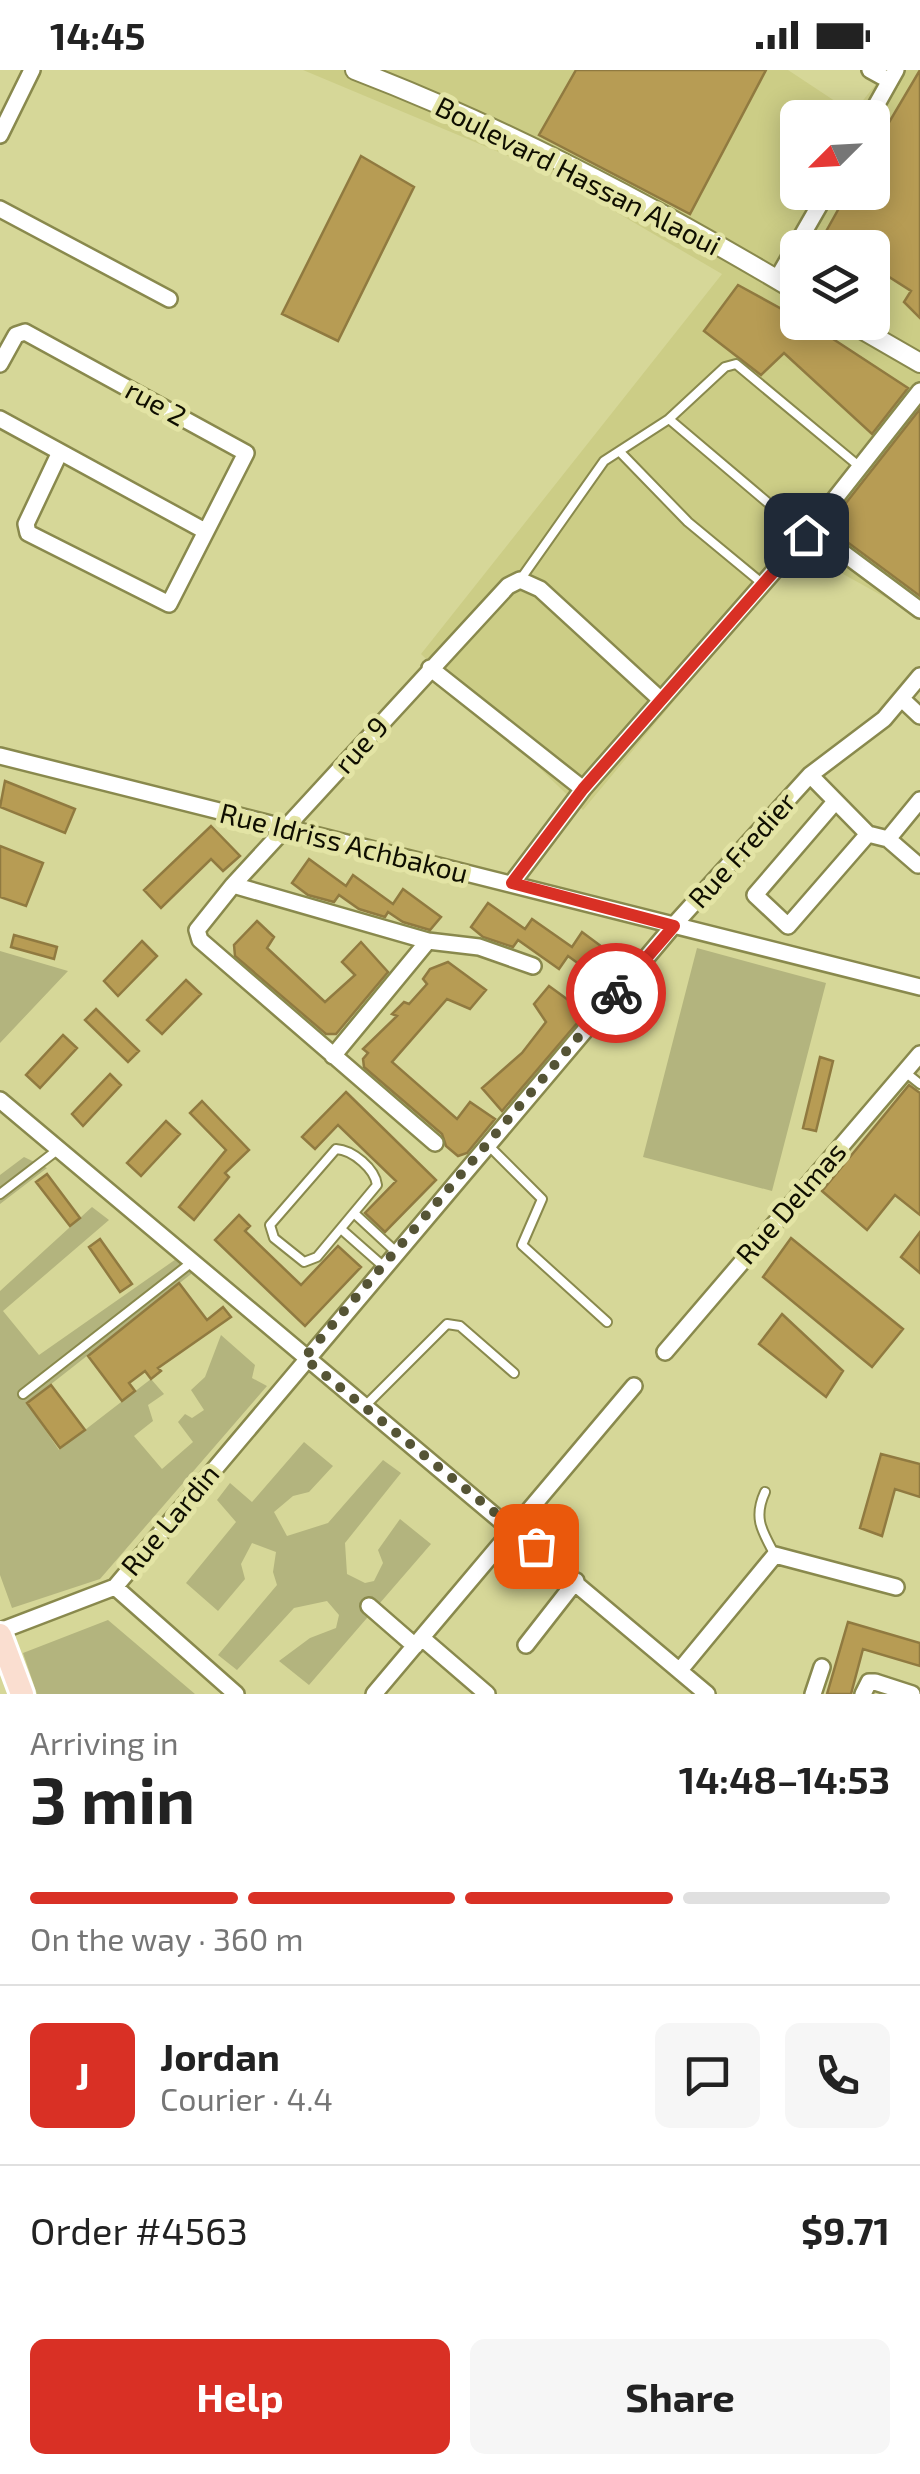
<!DOCTYPE html>
<meta charset="utf-8">
<style>
body{margin:0;font-family:"Exo 2",sans-serif;background:#f6f6f6;color:#222;height:100vh;display:flex;flex-direction:column;font-size:38px;white-space:nowrap}
*{box-sizing:border-box;margin:0}
p{font-size:32px;color:#767676}
.icon{flex:none;width:55px;height:55px;fill:none;stroke:currentColor;stroke-width:2;stroke-linecap:round;stroke-linejoin:round}
.map{position:relative;height:1624px;overflow:hidden}
.panel{display:flex;flex-direction:column;background:#fff;flex:1}
.panel>*{flex:none}
.needle{width:65px;rotate:246deg}
.fabs{position:absolute;left:780px;top:30px;display:grid;gap:20px}
.fabs a{display:grid;place-items:center;width:110px;height:110px;border-radius:15px;background:#fff;box-shadow:0 5px 25px #0003;font-size:50px}
.pin{position:absolute;display:grid;place-items:center;width:85px;height:85px;color:#fff;margin:-42px;border-radius:20px;box-shadow:0 5px 15px #0006}
.courier{position:absolute;display:grid;place-items:center;width:100px;height:100px;margin:-50px;border:8px solid #d93025;border-radius:50%;background:#fff;color:#222;box-shadow:0 2px 12px #0007}
.headline em{font-style:normal;font-weight:700}
.headline div{display:flex;flex-direction:column-reverse}
.headline{display:flex;align-items:center;justify-content:space-between;height:170px;padding:0 30px}
h1{font-size:65px;font-weight:700;line-height:75px}
.bar{display:grid;grid-template-columns:repeat(4,1fr);gap:15px 10px;align-content:center;height:120px;padding:0 30px}
.bar i{height:12px;border-radius:8px;background:#e0e0e0}
.bar .selected{background:#d93025}
.bar p{grid-column:span 4}
.line{display:flex;align-items:center;gap:25px;padding:0 30px;border-top:2px solid #e0e0e0}
.line div{flex:1}
.round{display:grid;place-items:center;flex:none;width:105px;height:105px;border-radius:15px;background:#f6f6f6}
.action{display:flex;gap:20px;margin-top:auto;padding:20px 30px}
.action a{flex:1;height:115px;border-radius:15px;background:#d93025;color:#fff;font-size:40px;font-weight:700;line-height:115px;text-align:center}
.action a+a{background:#f6f6f6;color:#222}
.status{display:flex;justify-content:space-between;align-items:center;height:70px;padding:0 50px;background:#fff;direction:ltr}
.status svg{height:28px;fill:currentColor}
.map>svg:first-child{display:block}
.built{fill:#cccd86;fill-rule:evenodd}
.green{fill:#b3b47e}
.building{fill:#b79c54;stroke:#907a40;stroke-width:2.5}
.lines{fill:none;stroke-linecap:round;stroke-linejoin:round}
.service-casing{stroke:#89894d;stroke-width:12}
.minor-casing{stroke:#89894d;stroke-width:20}
.tertiary-casing{stroke:#89894d;stroke-width:22}
.primary-casing{stroke:#fff;stroke-width:28}
.service{stroke:#fff;stroke-width:8}
.minor{stroke:#fff;stroke-width:15}
.tertiary{stroke:#fff;stroke-width:18}
.primary{stroke:#faded0;stroke-width:22}
.done{stroke:#555435;stroke-width:10;stroke-dasharray:0 18}
.route{stroke:#d93025;stroke-width:12}
.labels{text-anchor:middle;stroke-width:10;stroke-linejoin:round;paint-order:stroke}
.street-label{font-size:28px;fill:#0f0e00;stroke:#e3e4a5}
</style>
<div class="status"><b>14:45</b><svg viewBox="0 0 49 12"><path d="M0 12V9h3v3zM5 12V6h3v6zM10 12V3h3v9zM15 12V0h3v12zM26 1h20v11H26zM47 4h2v5h-2z"/></svg></div>
<div class="map">
<svg width="920" height="1624" viewBox="0 0 920 1624">
<rect width="100%" height="100%" fill="#d6d798"/>
<!-- built -->
<path class="built" d="M303,0H788L853,43L887,0H920V539L915,544L800,480L583,740L421,584L722,204L549,103ZM798,48H872V122H798ZM798,178H872V252H798Z"/>
<!-- green -->
<path class="green" d="M697,878L826,913L772,1121L643,1087Z
M0,881L68,901L0,973Z
M24,1087L47,1098L0,1134V1105Z
M92,1137L109,1150L3,1241L39,1285L179,1187L195,1201L27,1333L59,1380L151,1309L164,1324L148,1335L153,1351L134,1366L162,1399L193,1372L178,1352L185,1344L192,1348L204,1340L191,1320L205,1307L221,1265L255,1295L252,1308L267,1316L100,1509L12,1538L0,1505V1221Z
M304,1372L333,1396L309,1422L293,1426L274,1442L287,1466L328,1453L383,1390L401,1403L345,1473L347,1504L365,1513L374,1511L383,1493L378,1480L400,1449L431,1474L309,1615L279,1591L310,1568L336,1558L339,1545L327,1531L294,1538L237,1600L218,1585L277,1515L273,1502L276,1482L252,1473L241,1494L245,1509L218,1541L186,1513L236,1452L217,1430L230,1413L252,1432Z
M108,1550L195,1624H37L23,1583Z"/>
<!-- building -->
<path class="building" d="M576,0H766L690,144L539,65Z
M920,0V248L904,232L911,221L872,196V178H843L824,165L848,122H872V81Z
M361,86L414,117L338,271L282,244Z
M738,215L798,248V252H807L908,318L872,364L784,283L761,305L704,261Z
M920,339V526L827,457Z
M5,711L75,739L65,763L0,737Z
M211,756L240,786L223,801L211,789L161,838L144,820Z
M0,776L43,793L26,836L0,827Z
M309,789L346,816L353,805L393,834L403,819L441,847L430,860L403,852L388,842L385,847L359,839L339,825L334,832L308,825L292,813Z
M488,833L525,859L532,849L572,877L582,862L621,891L605,913L568,886L559,899L518,870L513,877L483,867L471,857Z
M257,851L274,867L267,878L325,932L355,905L342,892L361,872L388,902L336,964H326L235,886L234,875Z
M14,865L57,877L54,889L11,877Z
M142,871L157,886L118,926L104,911Z
M448,892L486,920L470,939L447,929L392,992L457,1049L470,1032L495,1049L467,1083L458,1086L446,1076L442,1064L364,997L363,989L368,983L363,979L397,946L392,944L404,932L409,934L427,914L423,909L430,899Z
M186,910L201,924L162,964L147,950Z
M549,916L571,932L578,952L502,1041L482,1018L522,983L546,952L534,934Z
M96,939L139,981L128,992L85,950Z
M63,965L77,978L40,1018L26,1005Z
M820,987L833,991L816,1061L803,1058Z
M110,1004L121,1015L83,1056L72,1044Z
M909,1015L920,1023V1145L895,1125L867,1160L822,1121Z
M346,1022L436,1110L385,1162L365,1143L396,1111L338,1055L315,1079L302,1067Z
M202,1031L249,1080L225,1103L229,1107L194,1150L179,1137L226,1080L190,1043Z
M166,1051L180,1064L141,1106L127,1093Z
M47,1104L80,1148L70,1156L36,1112Z
M239,1145L250,1156L245,1161L301,1215L338,1176L361,1197L305,1256L215,1170Z
M920,1162V1203L901,1187Z
M791,1168L903,1259L872,1297L763,1207Z
M100,1169L132,1214L120,1222L89,1177Z
M179,1213L207,1250L223,1237L231,1247L158,1298L161,1301L151,1309L145,1301L129,1313L135,1321L122,1331L88,1286Z
M782,1244L843,1301L826,1327L759,1274Z
M51,1315L85,1360L60,1378L27,1333Z
M881,1384L920,1394V1427L895,1419L882,1466L860,1458Z
M848,1552L920,1573V1596L863,1579L851,1624H827Z"/>
<g class="lines">
<defs>
<path id="service" d="M620,382L688,452L763,514
M806,465L669,349L725,297L736,294L860,397
M520,510L604,391L669,349
M905,1002L920,1014
M487,1074L542,1129L522,1175L607,1252
M336,1079C353,1080 375,1099 377,1115L317,1187L304,1192L274,1168L270,1155Z
M0,1124L60,1078
M355,1144L395,1181
M341,1159L383,1196
M23,1324L192,1192
M366,1335L447,1254L460,1256L514,1303
M765,1422C753,1448 762,1461 775,1485"/>
<path id="minor" d="M870,0L890,11
M869,48L896,0
M0,65L32,0
M0,139L169,229
M777,209L827,122
M0,294L16,265L25,262L246,383L169,534L28,463L26,454L60,382
M0,349L205,461
M811,459L920,540
M430,598L583,719
M903,630L920,646
M0,686L920,917
M810,705L868,764L888,769L918,795
M834,733L755,825L788,856L868,764
M888,769L920,730
M512,813L583,719L811,459L920,321
M233,815L428,871L479,877L533,896
M333,986L428,871
M0,1030L707,1624
M435,1073L200,870L197,860L233,815L508,516L520,510L540,519L661,630
M665,1282L920,984
M115,1517L236,1624
M369,1536L415,1576
M0,1561L115,1517L674,855L810,705L884,649L920,606
M422,1568L487,1624
M526,1575L576,1511
M680,1600L775,1485L896,1517
M374,1624L634,1316
M813,1624L822,1597
M863,1624L869,1612H875L912,1624"/>
<path id="tertiary" d="M355,0C509,59 656,137 798,222
M849,252L920,293"/>
<path id="primary" d="M0,1565L22,1624"/>
</defs>
<!-- service casing -->
<use href="#service" class="service-casing"/>
<!-- minor casing -->
<use href="#minor" class="minor-casing"/>
<!-- tertiary casing -->
<use href="#tertiary" class="tertiary-casing"/>
<!-- primary casing -->
<use href="#primary" class="primary-casing"/>
<!-- service -->
<use href="#service" class="service"/>
<!-- minor -->
<use href="#minor" class="minor"/>
<!-- tertiary -->
<use href="#tertiary" class="tertiary"/>
<!-- primary -->
<use href="#primary" class="primary"/>
</g>
<g class="lines">
<!-- done -->
<path class="done" d="M536,1476L304,1288L616,923"/>
<!-- route -->
<path class="route" d="M616,923L674,856L512,813L583,719L806,465"/>
</g>
<g class="labels">
<!-- street labels -->
<g class="street-label">
<text transform="translate(578 106) rotate(27)" y="10">Boulevard Hassan Alaoui</text>
<text transform="translate(156 333) rotate(29)" y="10">rue 2</text>
<text transform="translate(361 675) rotate(-48)" y="10">rue 9</text>
<text transform="translate(344 773) rotate(14)" y="10">Rue Idriss Achbakou</text>
<text transform="translate(742 780) rotate(-48)" y="10">Rue Fredier</text>
<text transform="translate(791 1133) rotate(-49)" y="10">Rue Delmas</text>
<text transform="translate(170 1450) rotate(-50)" y="10">Rue Lardin</text>
</g>
</g>
</svg>
<div class="fabs">
<a><svg class="needle" viewBox="-14 -14 28 28"><path d="M0-13l5 13h-10z" fill="#e53935"/><path d="M0 13l5-13h-10z" fill="#767676"/></svg></a>
<a><svg class="icon" aria-label="layers" viewBox="0 0 24 24"><path d="M12 4l9 5-9 5-9-5zM3 14l9 5 9-5"/></svg></a>
</div>
<div class="pin" style="left:536px;top:1476px;background:#ea580c"><svg class="icon" aria-label="bag" viewBox="0 0 24 24"><path d="M5 8h14l-1 12H6zM9 8a3 3 0 0 1 6 0"/></svg></div>
<div class="pin" style="left:806px;top:465px;background:#1f2937"><svg class="icon" aria-label="home" viewBox="0 0 24 24"><path d="M3 11l9-7 9 7M6 9v11h12V9"/></svg></div>
<div class="courier" style="left:616px;top:923px"><svg class="icon" aria-label="bike" viewBox="0 0 24 24"><circle cx="6" cy="16" r="4"/><circle cx="18" cy="16" r="4"/><path d="M6 16l4-8h5l3 8M10 8l3 8H6M13 5h3"/></svg></div>
</div>
<section class="panel">
<div class="headline"><div><h1>3 min</h1><p>Arriving in</p></div><em>14:48–14:53</em></div>
<div class="bar"><i class="selected"></i><i class="selected"></i><i class="selected"></i><i></i><p>On the way · 360 m</p></div>
<div class="line" style="height:180px"><b class="round" style="background:#d93025;color:#fff">J</b><div><b>Jordan</b><p>Courier · 4.4</p></div><a class="round"><svg class="icon" aria-label="chat" viewBox="0 0 24 24"><path d="M4 5h16v11H9l-5 4z"/></svg></a><a class="round"><svg class="icon" aria-label="phone" viewBox="0 0 24 24"><path d="M5 4h4l2 5-3 2q2 4 5 5l2-3 5 2v4C11 20 4 13 5 4z"/></svg></a></div>
<div class="line" style="height:130px"><div>Order #4563</div><b>$9.71</b></div>
<div class="action"><a>Help</a><a>Share</a></div>
</section>
